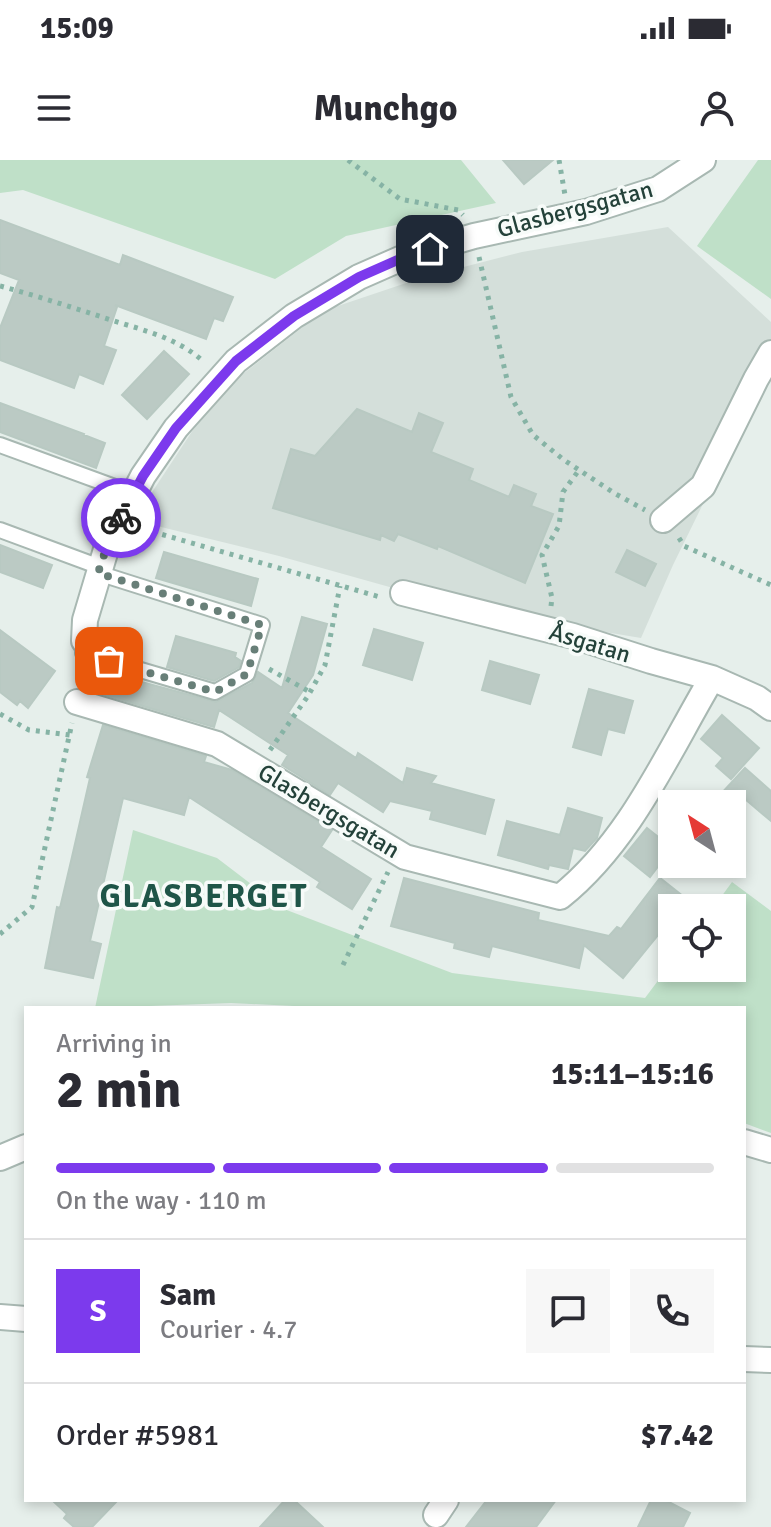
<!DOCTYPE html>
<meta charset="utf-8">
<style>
body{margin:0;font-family:Signika,sans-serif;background:#f7f7f7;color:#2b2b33;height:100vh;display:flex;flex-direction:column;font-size:30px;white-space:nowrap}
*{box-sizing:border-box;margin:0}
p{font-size:26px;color:#7c7c81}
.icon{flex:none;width:44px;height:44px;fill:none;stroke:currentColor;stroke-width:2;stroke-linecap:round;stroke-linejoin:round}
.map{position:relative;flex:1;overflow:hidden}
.sheet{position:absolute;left:24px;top:846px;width:722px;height:496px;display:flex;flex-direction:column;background:#fff;border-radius:0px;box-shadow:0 4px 12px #0003}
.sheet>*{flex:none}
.needle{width:52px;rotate:324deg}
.tools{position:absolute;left:658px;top:630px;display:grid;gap:16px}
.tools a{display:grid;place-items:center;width:88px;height:88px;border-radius:0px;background:#fff;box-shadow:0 4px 12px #0003;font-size:40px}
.pin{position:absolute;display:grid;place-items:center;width:68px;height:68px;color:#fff;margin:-34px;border-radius:16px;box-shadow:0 4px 12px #0006}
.courier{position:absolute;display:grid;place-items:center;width:80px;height:80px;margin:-40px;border:6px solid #7c3aed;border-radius:50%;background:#fff;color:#222;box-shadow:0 2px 10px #0007}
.overview em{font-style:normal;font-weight:700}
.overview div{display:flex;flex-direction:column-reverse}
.overview{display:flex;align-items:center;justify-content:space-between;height:136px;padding:0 32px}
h1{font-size:52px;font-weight:700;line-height:60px}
.bar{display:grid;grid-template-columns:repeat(4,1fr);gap:12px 8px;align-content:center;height:96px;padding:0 32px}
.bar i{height:10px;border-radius:6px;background:#e1e1e2}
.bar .selected{background:#7c3aed}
.bar p{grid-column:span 4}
.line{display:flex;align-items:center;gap:20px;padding:0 32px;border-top:2px solid #e1e1e2}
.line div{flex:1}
.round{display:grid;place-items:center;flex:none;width:84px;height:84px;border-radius:0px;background:#f7f7f7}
.status{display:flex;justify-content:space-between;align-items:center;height:56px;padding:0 40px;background:#fff;direction:ltr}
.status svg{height:22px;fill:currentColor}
header{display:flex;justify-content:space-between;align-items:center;height:104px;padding:0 32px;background:#fff;font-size:36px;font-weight:700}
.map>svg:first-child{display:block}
.built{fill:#d4dfda}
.green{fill:#bfe0c8}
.building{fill:#bbcac4;stroke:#b8c9c2;stroke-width:2}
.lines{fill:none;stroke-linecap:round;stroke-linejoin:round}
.service-casing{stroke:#a8b8b2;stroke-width:18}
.minor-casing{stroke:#a8b8b2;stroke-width:28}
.path{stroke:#86b3a5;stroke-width:5;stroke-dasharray:4 6;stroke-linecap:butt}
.service{stroke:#fff;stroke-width:14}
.minor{stroke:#fff;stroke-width:24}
.done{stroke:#687f78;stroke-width:8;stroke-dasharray:0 14.4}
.route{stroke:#7c3aed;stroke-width:10}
.labels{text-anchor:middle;stroke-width:7;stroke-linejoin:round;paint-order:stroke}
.street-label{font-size:24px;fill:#24423a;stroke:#f7fbf9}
.district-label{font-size:32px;font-weight:bold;letter-spacing:2px;fill:#1f5548;stroke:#f7fbf9}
</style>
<div class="status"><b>15:09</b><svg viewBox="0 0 49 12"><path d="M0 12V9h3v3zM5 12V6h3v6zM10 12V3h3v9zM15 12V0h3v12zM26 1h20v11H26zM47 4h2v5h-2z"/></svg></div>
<header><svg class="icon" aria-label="menu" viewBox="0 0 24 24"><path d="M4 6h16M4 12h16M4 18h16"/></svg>Munchgo<svg class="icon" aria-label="person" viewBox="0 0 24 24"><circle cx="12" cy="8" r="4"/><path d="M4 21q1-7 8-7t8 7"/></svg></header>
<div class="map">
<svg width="771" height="1367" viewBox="0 0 771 1367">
<rect width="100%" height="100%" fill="#e6efeb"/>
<!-- built -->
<path class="built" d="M668,67L771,162V198L726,297L673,405L641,478L468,449L279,396L157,366L141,349L193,270L239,217L323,151L421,118L522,92Z"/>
<!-- green -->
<path class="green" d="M0,0H461L496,43L346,76L275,119L23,30L0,33Z
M758,0H771V139L697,86Z
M133,670L217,698L284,749L452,813L645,838L672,802V808H732V748H713L732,722L771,751V973L744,963V848H334L231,843L95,848Z"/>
<!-- building -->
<path class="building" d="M503,0H553L524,24Z
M0,60L120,105L123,95L233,137L223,161L214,158L206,179L115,145L117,147L104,186L116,190L103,224L79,214L74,228L0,200V168L19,120L0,113Z
M164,191L189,214L147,259L122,235Z
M0,243L84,274L83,276L84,275L105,283L96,308L0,272Z
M357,249L412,272L419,253L443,263L431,292L473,309L469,320L509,337L514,325L536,334L531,346L553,354L525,423L438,386L437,389L398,374L394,381L381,375L380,380L273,348L291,289L315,296Z
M0,385L52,405L43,428L0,412Z
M627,390L656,404L645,426L616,412Z
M164,392L258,419L251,446L156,418Z
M302,457L327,464L313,515L288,553L356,598L358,593L403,623L407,608L436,616L431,623L494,640L485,674L430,659L432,651L390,641L383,652L338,623L330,635L282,605L288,595L219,550L214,567L102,534L108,513L216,542L252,523L258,512L282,528Z
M374,469L423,483L412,520L363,505Z
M0,470L55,511L28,548L20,541L17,545L0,532Z
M176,476L236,493L235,497L241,501L239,507L214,521L167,507Z
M490,501L539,515L530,544L482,530Z
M589,529L633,541L624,573L608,569L601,595L573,587Z
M722,555L759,588L731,619L716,606L723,598L701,579Z
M103,565L206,596L204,602L232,610L332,670L321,687L371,719L352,749L317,727L320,722L189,637L184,655L123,638L90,781L101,784L93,818L45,808L57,747L60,748L72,697L90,618L87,617Z
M745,608L771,631V661L745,639L736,649L720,635Z
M568,648L602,658L597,678L585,691L573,688L568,709L549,705L548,709L498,695L507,661L560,675Z
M647,668L672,688L650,717L624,696Z
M404,718L539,753L538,760L609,776L617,767L621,769L660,718L698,748H672V758L623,818L584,785L579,808L492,786L489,797L454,788L455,783L391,766Z
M52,1340H118L92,1367H74L64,1358L67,1354Z
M285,1340H294L323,1367H260Z
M487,1340H556L536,1367H466Z
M651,1340H665L690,1353L683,1367H638Z"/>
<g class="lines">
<defs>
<path id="service" d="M0,285L134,334
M0,370L100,407
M83,493L215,532L247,514L262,465L98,413"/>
<path id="minor" d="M663,360L703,326L756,219L771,193
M403,433L573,476L651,501L712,518L757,538L771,548
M84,481L85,460L107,386L143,316L176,268L236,201L294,156L359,117L409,95L474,76L586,52L658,29L703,0
M77,542L217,584L405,697L560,737C630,681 667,594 712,518
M744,982L771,990
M0,998L26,987
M0,1157L26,1159
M744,1199L771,1200
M436,1355L446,1340"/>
</defs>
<!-- service casing -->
<use href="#service" class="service-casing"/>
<!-- minor casing -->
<use href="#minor" class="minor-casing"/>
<!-- path -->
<path class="path" d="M348,0L400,39L458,50L463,55
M559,0L565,35
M479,97L511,237L533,275L564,300L614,333L645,350
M0,126C34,135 68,146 102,157C137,169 176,176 204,202
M143,369L380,437
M679,378L684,386L771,425
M551,446L552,438L542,395L559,366L563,332L579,310
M269,509L310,532
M0,554L29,570L70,575
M270,590L308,536L325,505L340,426
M0,774L32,747L72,563
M343,805L388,712"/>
<!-- service -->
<use href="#service" class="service"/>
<!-- minor -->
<use href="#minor" class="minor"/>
</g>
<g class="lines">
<!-- done -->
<path class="done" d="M109,501L215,532L247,514L262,465L98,413L107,386L121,358"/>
<!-- route -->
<path class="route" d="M121,358L143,316L176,268L236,201L294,156L359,117L409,95L430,89"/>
</g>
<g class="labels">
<!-- street labels -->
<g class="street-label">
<text transform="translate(575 49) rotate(-15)" y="8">Glasbergsgatan</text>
<text transform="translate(590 483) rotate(17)" y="8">Åsgatan</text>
<text transform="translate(329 651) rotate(31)" y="8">Glasbergsgatan</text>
</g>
<!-- district labels -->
<g class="district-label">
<text x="204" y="747">GLASBERGET</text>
</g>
</g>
</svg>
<div class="tools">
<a><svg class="needle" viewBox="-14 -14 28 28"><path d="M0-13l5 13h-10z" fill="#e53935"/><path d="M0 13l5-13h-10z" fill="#7c7c81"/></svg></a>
<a><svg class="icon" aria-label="locate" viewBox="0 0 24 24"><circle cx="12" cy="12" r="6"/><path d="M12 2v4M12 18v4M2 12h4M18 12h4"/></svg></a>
</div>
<div class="pin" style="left:109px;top:501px;background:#ea580c"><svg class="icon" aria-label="bag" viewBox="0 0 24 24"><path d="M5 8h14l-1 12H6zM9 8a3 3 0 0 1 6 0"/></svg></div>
<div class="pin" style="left:430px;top:89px;background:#1f2937"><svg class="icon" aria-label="home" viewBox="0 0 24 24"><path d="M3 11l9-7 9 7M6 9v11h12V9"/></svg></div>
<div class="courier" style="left:121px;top:358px"><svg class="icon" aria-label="bike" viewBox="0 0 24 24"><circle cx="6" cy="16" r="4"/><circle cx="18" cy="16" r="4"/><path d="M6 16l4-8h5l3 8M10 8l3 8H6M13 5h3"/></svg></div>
<section class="sheet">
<div class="overview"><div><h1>2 min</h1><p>Arriving in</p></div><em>15:11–15:16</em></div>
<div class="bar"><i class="selected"></i><i class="selected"></i><i class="selected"></i><i></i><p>On the way · 110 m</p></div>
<div class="line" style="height:144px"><b class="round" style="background:#7c3aed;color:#fff">S</b><div><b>Sam</b><p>Courier · 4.7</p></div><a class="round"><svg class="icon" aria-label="chat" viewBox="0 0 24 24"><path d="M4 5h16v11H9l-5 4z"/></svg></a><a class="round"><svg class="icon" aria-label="phone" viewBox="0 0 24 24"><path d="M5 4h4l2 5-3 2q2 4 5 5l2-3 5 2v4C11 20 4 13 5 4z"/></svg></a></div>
<div class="line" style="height:104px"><div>Order #5981</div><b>$7.42</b></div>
</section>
</div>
